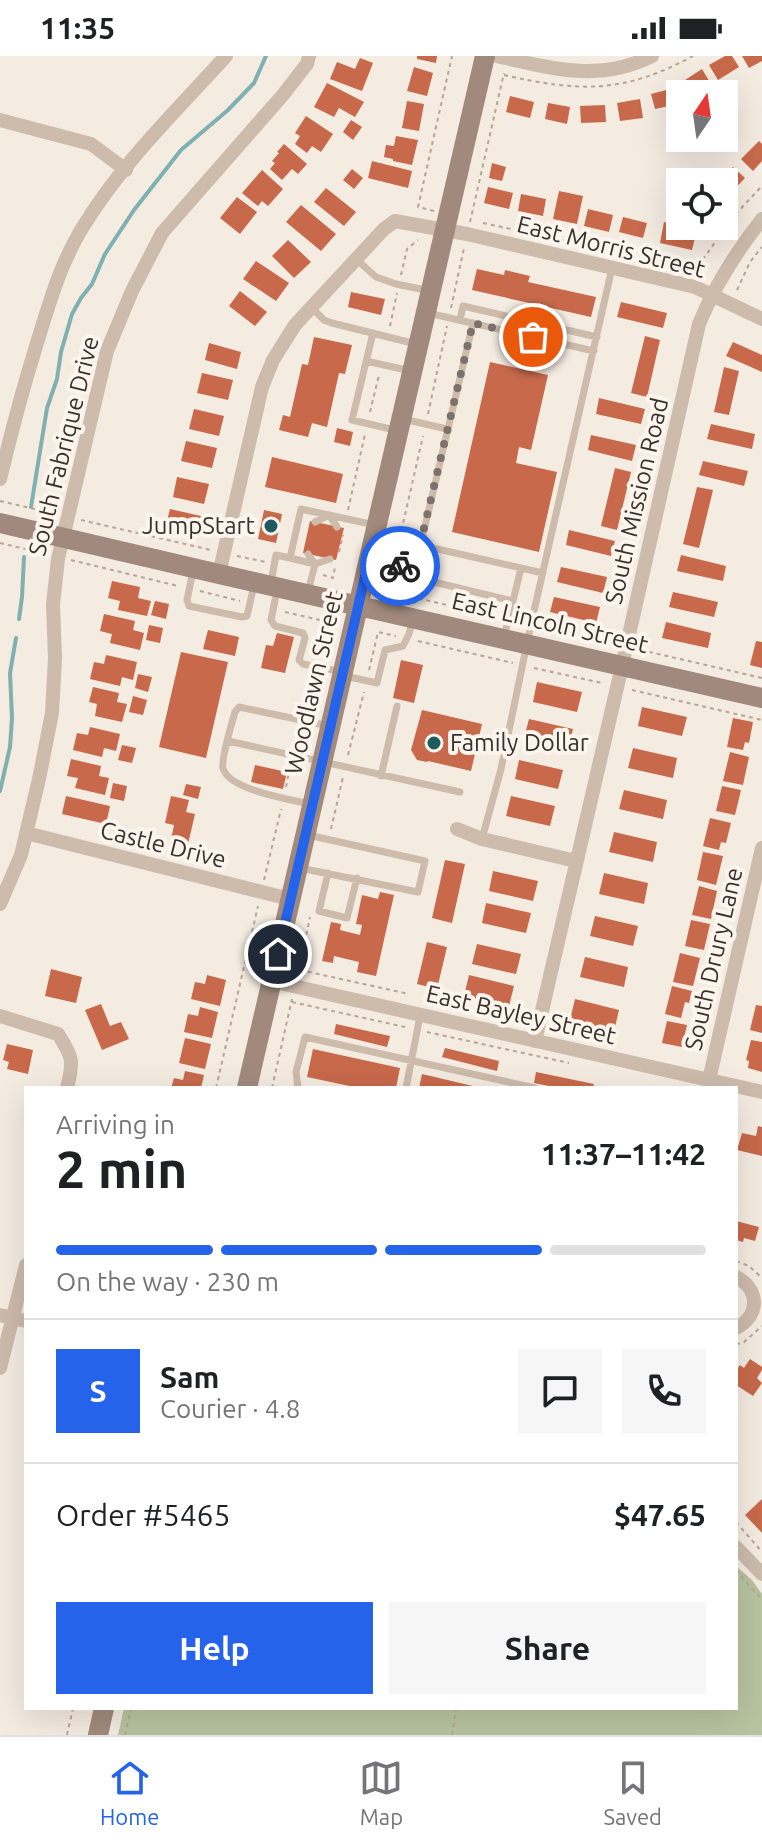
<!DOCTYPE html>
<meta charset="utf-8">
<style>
body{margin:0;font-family:Ubuntu,sans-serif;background:#f6f6f6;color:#202124;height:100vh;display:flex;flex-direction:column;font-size:30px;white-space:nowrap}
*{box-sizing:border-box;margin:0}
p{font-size:26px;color:#757577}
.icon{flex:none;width:44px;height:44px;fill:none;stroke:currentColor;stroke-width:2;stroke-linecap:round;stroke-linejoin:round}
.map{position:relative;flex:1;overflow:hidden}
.sheet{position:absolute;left:24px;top:1030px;width:714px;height:624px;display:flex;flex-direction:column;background:#fff;border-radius:0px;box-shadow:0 8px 32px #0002}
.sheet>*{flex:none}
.needle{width:52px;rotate:13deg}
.controls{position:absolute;left:666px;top:24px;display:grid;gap:16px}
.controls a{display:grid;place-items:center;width:72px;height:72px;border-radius:0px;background:#fff;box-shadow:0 8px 32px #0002;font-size:40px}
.pin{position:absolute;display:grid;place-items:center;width:68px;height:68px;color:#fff;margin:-34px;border:4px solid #fff;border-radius:50%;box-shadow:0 2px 8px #0007}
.courier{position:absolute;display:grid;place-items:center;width:80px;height:80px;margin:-40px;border:6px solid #2563eb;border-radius:50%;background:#fff;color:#222;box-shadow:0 2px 10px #0007}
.overview em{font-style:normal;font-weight:600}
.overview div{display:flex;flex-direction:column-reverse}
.overview{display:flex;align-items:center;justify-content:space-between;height:136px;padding:0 32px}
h1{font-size:52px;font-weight:600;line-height:60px}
.bar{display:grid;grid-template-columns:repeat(4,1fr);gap:12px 8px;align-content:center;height:96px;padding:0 32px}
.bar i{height:10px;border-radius:6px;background:#e0e0e0}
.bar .on{background:#2563eb}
.bar p{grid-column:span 4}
.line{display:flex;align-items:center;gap:20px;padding:0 32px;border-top:2px solid #e0e0e0}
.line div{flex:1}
.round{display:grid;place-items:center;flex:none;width:84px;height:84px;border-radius:0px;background:#f6f6f6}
.primary-button{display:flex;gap:16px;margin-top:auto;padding:16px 32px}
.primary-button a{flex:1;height:92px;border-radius:0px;background:#2563eb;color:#fff;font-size:32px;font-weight:600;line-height:92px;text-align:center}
.primary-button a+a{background:#f6f6f6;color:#202124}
.status{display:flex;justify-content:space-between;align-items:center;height:56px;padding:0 40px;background:#fff;direction:ltr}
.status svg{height:22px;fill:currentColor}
.tab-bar{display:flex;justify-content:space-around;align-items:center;height:112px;border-top:2px solid #e0e0e0;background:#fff;font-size:22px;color:#757577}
.tab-bar a{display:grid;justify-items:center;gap:4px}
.tab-bar .on{color:#2563eb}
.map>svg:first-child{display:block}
.green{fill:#b8c4a0}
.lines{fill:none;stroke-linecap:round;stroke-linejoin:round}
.stream{stroke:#7fb0b2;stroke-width:4}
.building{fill:#c8694b}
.path{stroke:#b9a596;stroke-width:2;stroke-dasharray:4 4;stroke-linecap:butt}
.lane{stroke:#cdbbac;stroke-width:7}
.street{stroke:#cdbbac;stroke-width:14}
.secondary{stroke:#a18a7d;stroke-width:20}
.done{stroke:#7c716b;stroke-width:8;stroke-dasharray:0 14.4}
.route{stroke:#2563eb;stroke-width:10}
.poi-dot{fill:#1f5a5e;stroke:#fbf5ee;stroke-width:3}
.labels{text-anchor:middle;stroke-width:8;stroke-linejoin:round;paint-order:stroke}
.street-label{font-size:24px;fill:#3b302b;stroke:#fbf5ee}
.poi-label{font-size:24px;fill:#3b302b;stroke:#fbf5ee;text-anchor:end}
</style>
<div class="status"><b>11:35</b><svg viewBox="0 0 49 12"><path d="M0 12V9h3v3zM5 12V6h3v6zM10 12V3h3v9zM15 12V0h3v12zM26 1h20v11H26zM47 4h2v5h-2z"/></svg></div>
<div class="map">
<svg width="762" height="1679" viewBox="0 0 762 1679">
<rect width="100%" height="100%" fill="#f4ebe1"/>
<!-- green -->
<path class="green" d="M736,1510L752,1524L762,1538V1679H118L124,1652H736Z"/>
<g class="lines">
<!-- stream -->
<path class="stream" d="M31,451L47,352L57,323L61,296L72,258L81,242L92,228L105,198L134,154L181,94L228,54L254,27L266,0
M19,563L22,541L24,501
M0,735L10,691L12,662L10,617L16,582"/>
</g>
<!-- building -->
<path class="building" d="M417,0H437L436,7L417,3Z
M725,0H732L739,11L718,24L709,9Z
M742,0H762V5L749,12Z
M360,2L373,7L362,35L330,23L337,6L355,13Z
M414,11L433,17L427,40L407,35Z
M702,13L711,28L706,31L711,38H689L682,26Z
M327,27L364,46L355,61L339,52L334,61L314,51Z
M674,32L678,48L655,53L651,38Z
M510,40L534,46L530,62L506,56Z
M640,43L643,62L620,65L617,47Z
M407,45L424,48L419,75L402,72Z
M548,47L570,51L567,68L545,63Z
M605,49L606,66L581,67L580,50Z
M306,60L333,78L321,96L312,90L307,97L295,88L300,80L295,77Z
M351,64L362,71L353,84L343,76Z
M396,80L418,84L412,109L393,105V103L384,101L386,89L394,90Z
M759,85L762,88V105L753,115L741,103Z
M284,88L307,108L298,118L292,113L282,124L270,113L275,107L272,105L279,97L277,96Z
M372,105L412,115L408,132L368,122Z
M492,107L506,111L502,125L489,122Z
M733,111L745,122L727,141L724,138V126H718Z
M352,113L363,122L354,133L343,124Z
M262,114L283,133L268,150L262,145L258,150L242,137Z
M488,131L513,137L509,153L484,147Z
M326,132L356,156L344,170L314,146Z
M559,135L583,140L577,168L553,163Z
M521,138L546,143L543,160L518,155Z
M237,141L257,156L240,178L220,162Z
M301,149L336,178L321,195L286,166Z
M588,153L613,159L609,176L584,170Z
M623,161L647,167L643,182L619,176Z
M664,166L673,168L672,173L696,178L692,194L660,187Z
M288,184L311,206L294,222L272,200Z
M256,205L289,227L276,245L243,223Z
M477,213L504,219L505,214L530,220L528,226L596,241L591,261L472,234Z
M240,235L267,256L255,270L229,250Z
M351,236L385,243L381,259L348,251Z
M621,246L667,257L663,272L617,261Z
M645,280L660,284L647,341L631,337Z
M314,281L352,289L345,318L339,317L327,371L312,367L308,381L279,374L283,359L290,361L302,308L308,309Z
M733,286L762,299V316L726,300Z
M209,287L241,296L237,313L205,304Z
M490,306L548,319L531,394L519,391L516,407L557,416L539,496L452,476Z
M724,311L739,315L729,359L714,356Z
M202,317L233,324L228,344L197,337Z
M599,342L645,353L641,368L596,358Z
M194,353L224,360L219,380L189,373Z
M711,368L755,378L752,393L707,383Z
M337,372L353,376L350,390L334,386Z
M591,379L636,389L632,405L588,394Z
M186,385L217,392L212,412L181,405Z
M272,401L343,418L336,447L265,431Z
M703,405L748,415L744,430L699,419Z
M615,412L631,416L617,474L601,470Z
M177,421L209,428L204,448L173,441Z
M697,431L713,434L699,492L683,488Z
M170,453L201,460L197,480L165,473Z
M264,454L282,458L276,487L258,483Z
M310,465L344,472L336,504L303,497Z
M569,474L615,485L611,500L566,489Z
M681,499L726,510L723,525L677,515Z
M561,511L607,521L603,537L557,526Z
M112,525L140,531L138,542L151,545L147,560L118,554L120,545L108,542Z
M673,536L718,546L714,561L669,551Z
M554,541L600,551L596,567L550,556Z
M155,545L169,548L166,563L151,559Z
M104,558L135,565L133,574L144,577L140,594L110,587L112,578L100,575Z
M666,566L711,577L708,592L662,582Z
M149,569L163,572L160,587L146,584Z
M208,574L239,581L235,600L203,593Z
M277,577L294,581L285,617L261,612L266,589L273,590Z
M756,585L762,586V612L750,609Z
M181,596L228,606L206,702L159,691Z
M106,599L137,606L133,624L122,621L120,630L90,623L94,606L104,608Z
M401,604L423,609L414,647L393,642Z
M138,618L152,621L148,636L135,632Z
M537,626L582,636L577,656L533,646Z
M93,631L119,637L117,646L127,648L122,666L95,660L97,648L89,646Z
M133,640L147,644L143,659L129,656Z
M642,651L687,661L682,680L638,670Z
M422,654L482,668L471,715L428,705L427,706L417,704L411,694Z
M733,662L753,666L749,687L745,686L743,694L727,691Z
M529,663L573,673L568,692L524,682Z
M90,671L120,678L116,695L104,692L102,701L73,694L77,677L88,679Z
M122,689L136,692L132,707L118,704Z
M633,692L677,702L673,722L628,712Z
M730,696L749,701L743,729L723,725Z
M71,703L101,710L99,720L109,722L105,739L75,732L78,722L67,720Z
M519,704L563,714L558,733L515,723Z
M255,709L287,716L283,733L251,726Z
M113,727L127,730L124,745L110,742Z
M186,728L201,731L198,743L183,739Z
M722,730L741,734L735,759L716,755Z
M624,734L667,744L663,763L619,753Z
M66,740L110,750L106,768L62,758Z
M171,740L189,744L186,756L195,758L188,788L171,784L174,769L165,767Z
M511,740L555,750L550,770L506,760Z
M710,762L731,767L726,787L721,786L719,794L703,790Z
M614,776L657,786L653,806L609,796Z
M703,796L723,800L716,829L697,824Z
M445,804L465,808L452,867L432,862Z
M493,815L538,825L533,845L489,835Z
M604,817L648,827L644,848L599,838Z
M699,830L717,835L711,863L692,859Z
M380,836L394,839L376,920L357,916L359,906L334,900L333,907L322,905L331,866L341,868L340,874L360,879L362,869L356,868L362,839L378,843Z
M486,847L531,857L526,877L482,867Z
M595,860L638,870L633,890L590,880Z
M691,864L710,868L704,894L685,890Z
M427,886L447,891L437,933L417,928Z
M477,888L521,898L516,918L472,908Z
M680,897L700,902L693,930L673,926Z
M585,901L628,911L624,931L580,921Z
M51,913L82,921L76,947L45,940Z
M207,919L226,924L220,950L191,943L195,926L205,928Z
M469,919L514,930L509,950L464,940Z
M672,930L692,935L689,947L685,946L681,962L665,958Z
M575,943L619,954L614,975L570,964Z
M101,948L110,970L121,966L129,983L102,994L85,954Z
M756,949L762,950V977L750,974Z
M200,951L218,956L212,982L184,976L188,958L198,960Z
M667,965L687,969L682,991L662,987Z
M336,968L390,980L387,991L334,978Z
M185,982L211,988L205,1013L179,1007Z
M751,984L762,986V1016L748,1012L749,1005L746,1004Z
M7,988L33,994L28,1018L7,1013L9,1006L3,1004Z
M445,992L499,1005L497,1015L442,1001Z
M313,993L400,1012L396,1032H359L307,1021Z
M185,1015L204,1019L201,1032H171L174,1022L183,1024Z
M536,1016L594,1028L593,1032H559L534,1027Z
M422,1018L477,1031V1032H419Z
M758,1070L762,1071V1100L737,1094L742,1077L756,1080Z
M736,1165L759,1171L755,1185L744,1182L743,1186L736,1184Z
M750,1303L762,1311V1314L757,1322L762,1327L753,1340L736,1329V1315L740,1309L744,1312Z
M762,1443V1477L745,1459Z"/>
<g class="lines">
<!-- path -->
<path class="path" d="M504,19C579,36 623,38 693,0
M434,155L418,151L452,0
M470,166L504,17
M483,167L698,213
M696,218L699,209L732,162L762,130
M401,219L407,193L418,184
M737,234L750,206L762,191
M451,252L464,192
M390,270L397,237
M370,356L379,319
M428,358L447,270
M0,445L56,458
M348,454L365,378
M81,464L211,494
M0,487L46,498
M339,496L343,479
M396,498L423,380
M237,500L266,506
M71,504L178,530
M323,519L333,522L335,511
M391,520L387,535L498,561
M200,535L240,545
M285,556L324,565L316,598
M539,571L611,587
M418,585L513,607
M641,594L762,622
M534,612L602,627
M369,614L378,576L396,580
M632,634L762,664
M304,653L311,620
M295,688L299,675
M348,699L364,636
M286,731L290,710
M331,773L343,721
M264,824L281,753
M300,914L409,938
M298,918L310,861
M292,946L405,971
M427,976L569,1007
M216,1032L258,850
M272,1032L292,943
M736,1205L749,1210L762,1222
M736,1288L743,1287L762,1270
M736,1466L762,1496
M736,1514L762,1544
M67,1679L73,1652
M125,1679L131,1652
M452,1679L456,1652"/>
<!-- lane -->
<path class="lane" d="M356,203L376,221L396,228L430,235
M312,252L324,264L332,267L416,288
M428,257L594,295
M460,264L463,250L597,281
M473,267L413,521L513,545L504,581
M373,277L352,364L395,374
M366,305L411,315
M403,363L447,373
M329,459L337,471
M315,466L329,459
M420,489L543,517
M308,498L315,508
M372,504L414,514
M315,508L330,503
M193,515L187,544L189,550L242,561L247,560L254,529
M271,526L276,499L290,502
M277,534L271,564L275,570L303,577L305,582L299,604L303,608L342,616
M308,536L315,508L290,502L301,453L375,469
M513,545L521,512
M345,620L377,627L385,594L403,590L409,578L412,566
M228,685L460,736
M381,720L397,650
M309,748C290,743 228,734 223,712C221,702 232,667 235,656L239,651L329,670
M482,783L501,713L531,568L612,212
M300,812L418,836L425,805L308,779
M328,817L319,855L347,862L357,822
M298,1032L296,1016L305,981L535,1032
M406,1032L420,960"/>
<!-- street -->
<path class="street" d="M496,0C552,12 598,27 652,0
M0,64L91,88L126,114
M0,423C11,377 23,332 37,287C49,248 60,209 81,174C120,109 176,55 226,0
M219,518L262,331L273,304L295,269L384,173L395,165L467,178L695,231L762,263
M457,773L482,783L576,805
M26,777L290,843
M0,848L21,799L39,723L52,657L55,602L53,548L58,503L107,295L132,235L162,177L282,40L307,8L309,0
M271,925L762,1036
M0,960L58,978C73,1001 74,1005 67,1032
M535,985L622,610L699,268C715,229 736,196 762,163
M709,1024L762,792
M736,1221C760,1233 760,1260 736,1272
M0,1259L26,1265
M0,1312L26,1209
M736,1491L762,1518"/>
<!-- secondary -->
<path class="secondary" d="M0,467L219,518L762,642
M247,1032L485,0
M98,1679L104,1652"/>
</g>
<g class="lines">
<!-- done -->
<path class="done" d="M400,510L414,514L473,267L533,281"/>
<!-- route -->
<path class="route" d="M278,898L369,503L400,510"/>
</g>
<!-- markers -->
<g class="poi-dot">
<circle cx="271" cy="470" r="8"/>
<circle cx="434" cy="687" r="8"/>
</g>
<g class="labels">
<!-- street labels -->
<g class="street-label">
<text transform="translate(611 191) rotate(14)" y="8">East Morris Street</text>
<text transform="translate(64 390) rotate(-76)" y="8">South Fabrique Drive</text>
<text transform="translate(637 445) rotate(-77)" y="8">South Mission Road</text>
<text transform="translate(550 567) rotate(13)" y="8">East Lincoln Street</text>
<text transform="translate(314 627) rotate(-77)" y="8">Woodlawn Street</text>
<text transform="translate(163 789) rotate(14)" y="8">Castle Drive</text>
<text transform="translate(714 903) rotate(-77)" y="8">South Drury Lane</text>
<text transform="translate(521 959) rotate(13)" y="8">East Bayley Street</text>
</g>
<!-- poi labels -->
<g class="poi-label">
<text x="255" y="478">JumpStart</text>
<text x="450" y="695" text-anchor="start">Family Dollar</text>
</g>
</g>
</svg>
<div class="controls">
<a><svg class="needle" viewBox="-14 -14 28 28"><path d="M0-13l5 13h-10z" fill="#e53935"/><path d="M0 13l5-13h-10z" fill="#757577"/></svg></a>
<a><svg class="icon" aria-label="locate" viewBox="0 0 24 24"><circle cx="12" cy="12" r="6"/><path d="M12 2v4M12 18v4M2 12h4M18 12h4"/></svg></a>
</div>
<div class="pin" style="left:533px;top:281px;background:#ea580c"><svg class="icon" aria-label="bag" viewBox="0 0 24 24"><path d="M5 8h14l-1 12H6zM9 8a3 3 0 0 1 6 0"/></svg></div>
<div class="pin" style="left:278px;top:898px;background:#1f2937"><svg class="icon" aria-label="home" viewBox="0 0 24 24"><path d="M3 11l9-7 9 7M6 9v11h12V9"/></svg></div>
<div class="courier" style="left:400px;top:510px"><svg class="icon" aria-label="bike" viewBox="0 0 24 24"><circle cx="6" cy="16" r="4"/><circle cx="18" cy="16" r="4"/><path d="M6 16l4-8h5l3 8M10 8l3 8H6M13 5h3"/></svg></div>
<section class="sheet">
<div class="overview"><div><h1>2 min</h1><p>Arriving in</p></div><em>11:37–11:42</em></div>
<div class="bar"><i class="on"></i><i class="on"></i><i class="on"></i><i></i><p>On the way · 230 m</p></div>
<div class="line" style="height:144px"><b class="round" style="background:#2563eb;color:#fff">S</b><div><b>Sam</b><p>Courier · 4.8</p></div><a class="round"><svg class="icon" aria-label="chat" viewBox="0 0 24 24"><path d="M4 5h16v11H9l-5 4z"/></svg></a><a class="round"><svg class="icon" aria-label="phone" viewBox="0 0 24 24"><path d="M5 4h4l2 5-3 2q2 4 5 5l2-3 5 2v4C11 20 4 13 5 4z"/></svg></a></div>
<div class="line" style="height:104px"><div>Order #5465</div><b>$47.65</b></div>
<div class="primary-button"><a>Help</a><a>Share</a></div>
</section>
</div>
<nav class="tab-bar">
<a class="on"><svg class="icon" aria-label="home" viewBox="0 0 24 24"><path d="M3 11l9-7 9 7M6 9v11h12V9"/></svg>Home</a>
<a><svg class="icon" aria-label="map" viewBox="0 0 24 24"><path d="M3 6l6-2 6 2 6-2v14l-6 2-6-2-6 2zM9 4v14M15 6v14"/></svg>Map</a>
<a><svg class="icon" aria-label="saved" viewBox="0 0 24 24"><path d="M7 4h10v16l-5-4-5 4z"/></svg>Saved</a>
</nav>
